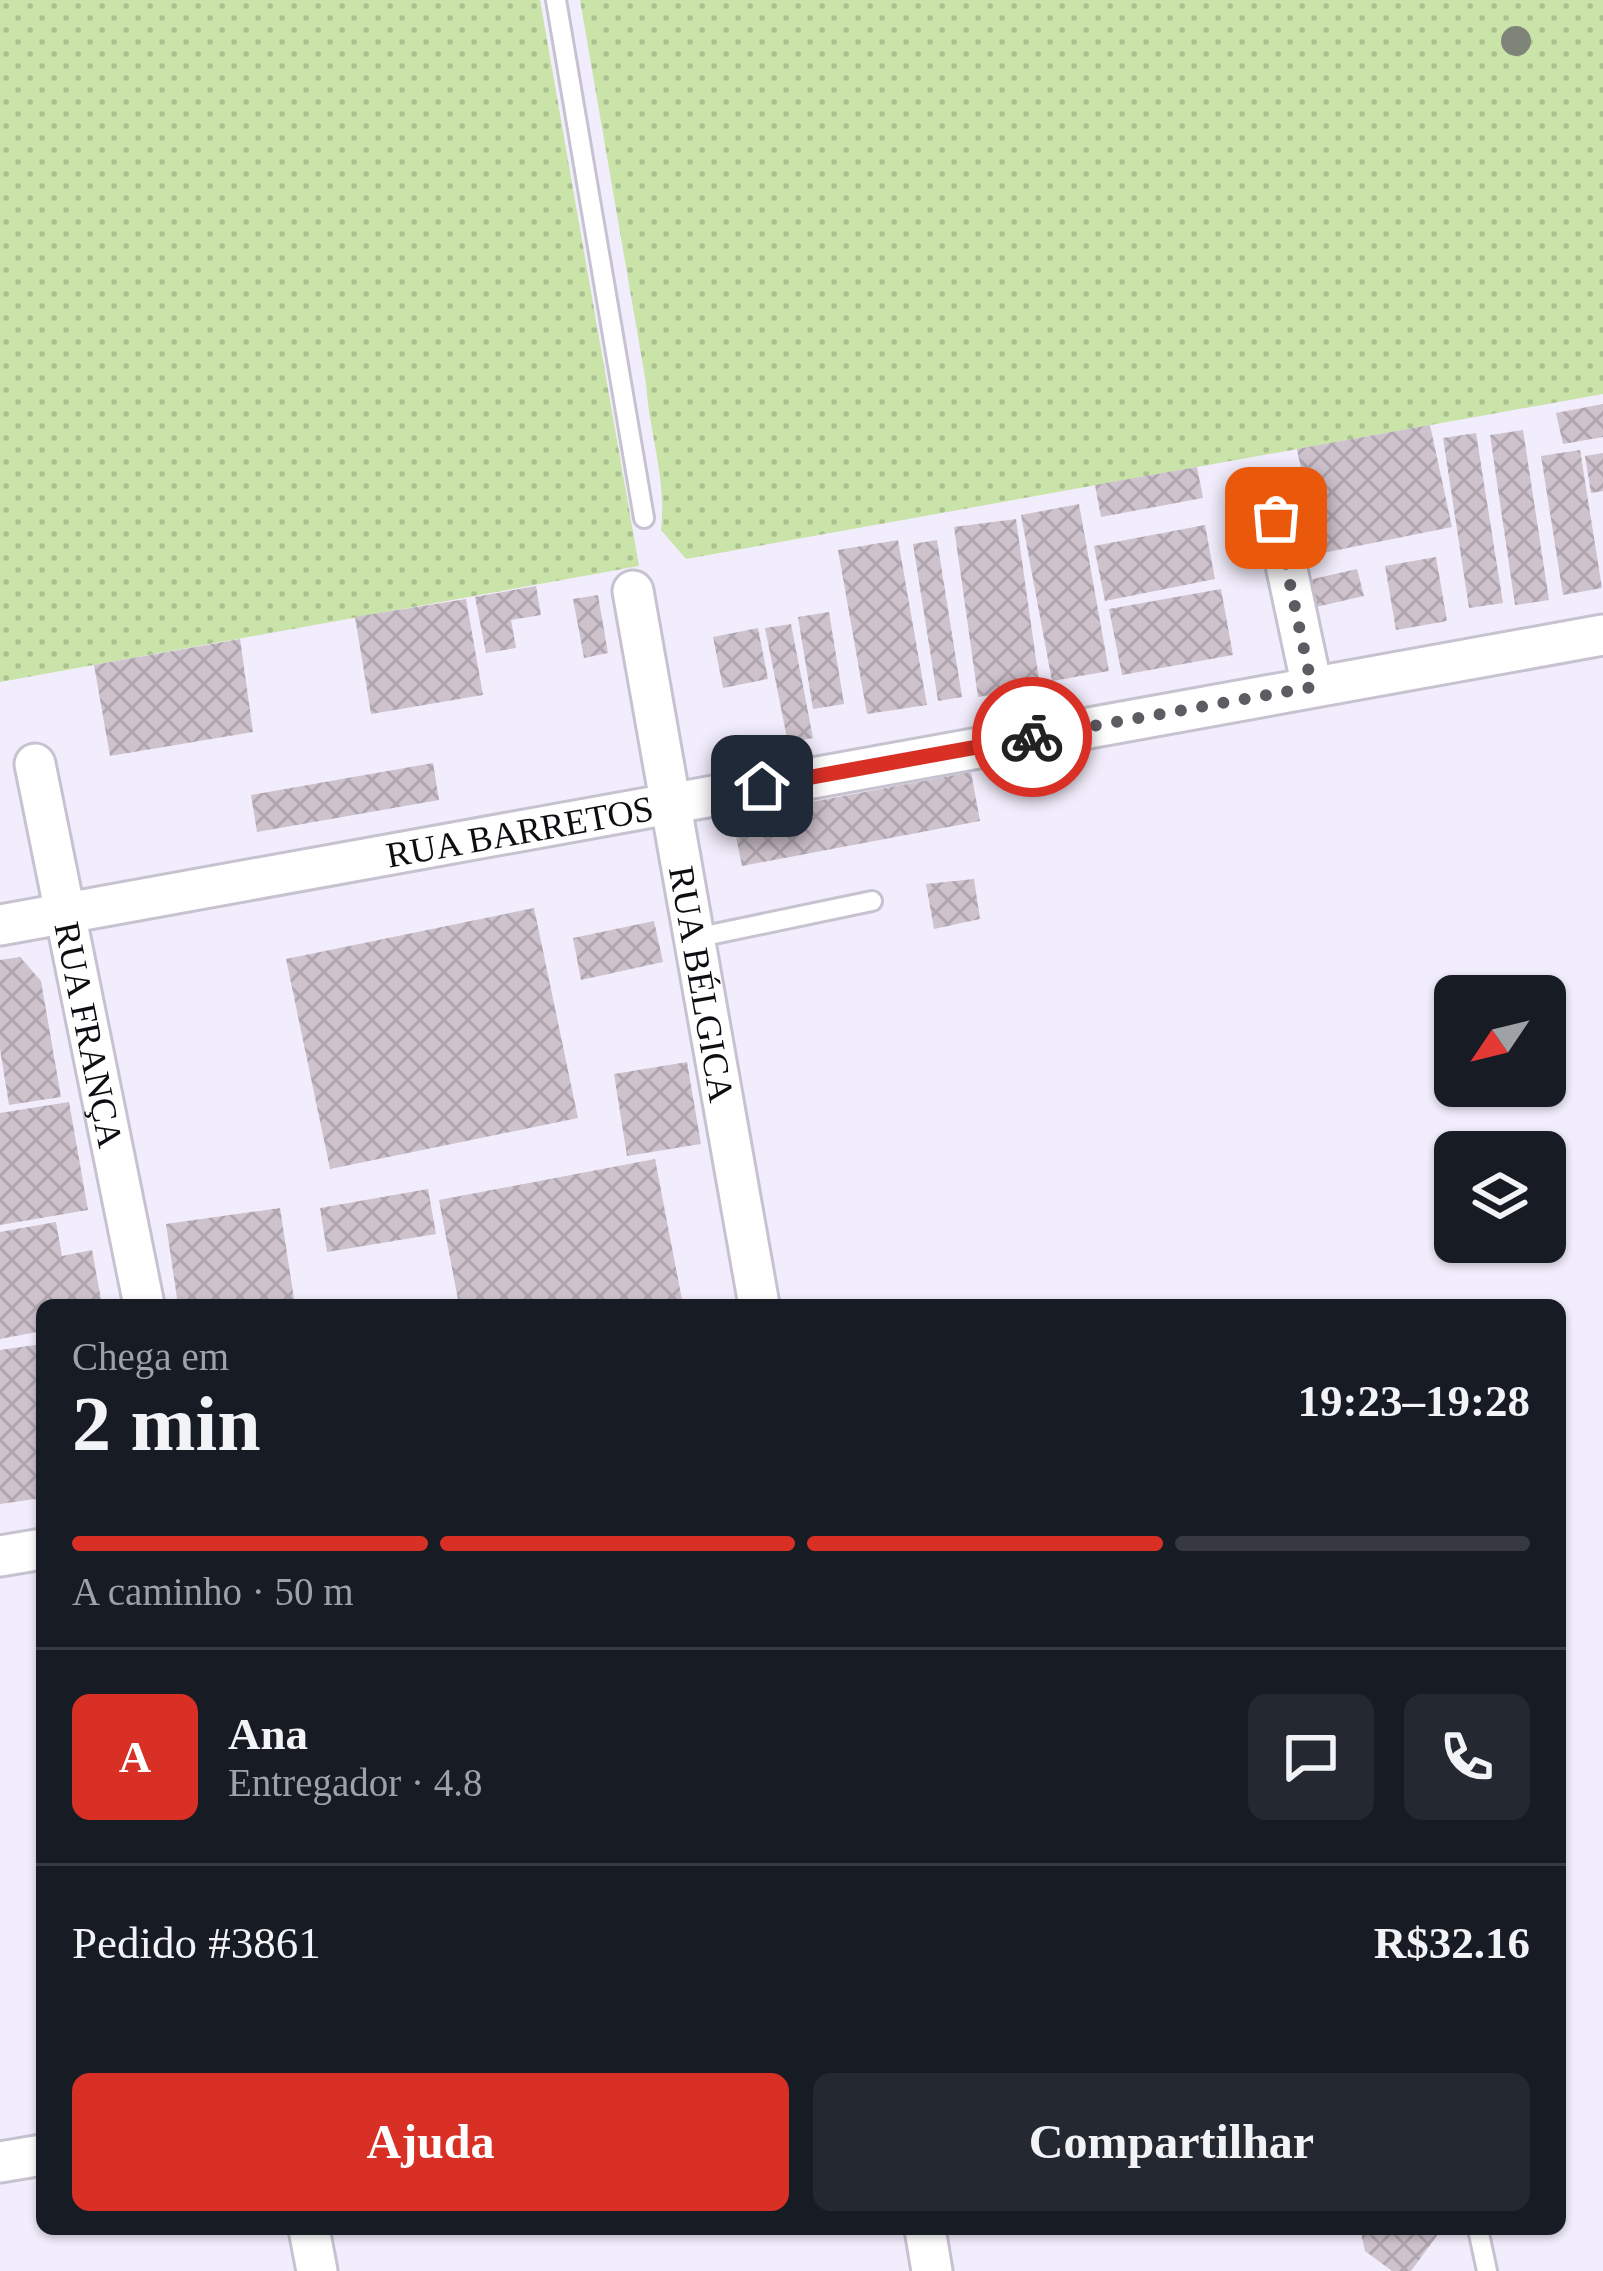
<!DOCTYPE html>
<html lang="pt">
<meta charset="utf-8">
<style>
body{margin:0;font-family:"Times New Roman",serif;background:#242831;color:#f1f3f6;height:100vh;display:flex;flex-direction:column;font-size:45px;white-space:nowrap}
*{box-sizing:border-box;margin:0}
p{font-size:39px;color:#9ea1a6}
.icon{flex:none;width:66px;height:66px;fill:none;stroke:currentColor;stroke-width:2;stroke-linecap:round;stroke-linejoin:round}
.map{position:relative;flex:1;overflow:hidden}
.panel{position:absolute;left:36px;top:1299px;width:1530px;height:936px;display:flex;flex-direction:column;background:#171b24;border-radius:18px;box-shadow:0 3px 9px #0004}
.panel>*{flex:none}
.needle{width:78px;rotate:235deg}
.controls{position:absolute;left:1434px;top:975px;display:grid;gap:24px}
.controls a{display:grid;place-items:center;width:132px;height:132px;border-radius:18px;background:#171b24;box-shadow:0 3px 9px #0004;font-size:60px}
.pin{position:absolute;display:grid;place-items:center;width:102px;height:102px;color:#fff;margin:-51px;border-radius:24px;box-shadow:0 6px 18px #0006}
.courier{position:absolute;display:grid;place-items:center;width:120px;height:120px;margin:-60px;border:9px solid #d93025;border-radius:50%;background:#fff;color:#222;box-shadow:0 3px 15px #0007}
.headline em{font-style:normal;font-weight:800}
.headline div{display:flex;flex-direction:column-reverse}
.headline{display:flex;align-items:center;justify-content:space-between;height:204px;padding:0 36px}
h1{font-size:78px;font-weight:800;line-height:90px}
.bar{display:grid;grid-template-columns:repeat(4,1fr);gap:18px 12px;align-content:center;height:144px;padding:0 36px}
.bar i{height:15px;border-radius:9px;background:#363941}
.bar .active{background:#d93025}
.bar p{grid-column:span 4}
.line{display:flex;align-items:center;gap:30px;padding:0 36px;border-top:3px solid #363941}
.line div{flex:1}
.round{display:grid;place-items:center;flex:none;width:126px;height:126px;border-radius:18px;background:#242831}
.cta{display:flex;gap:24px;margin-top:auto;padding:24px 36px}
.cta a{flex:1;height:138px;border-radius:18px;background:#d93025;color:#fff;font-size:48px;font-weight:800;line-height:138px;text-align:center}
.cta a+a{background:#242831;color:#f1f3f6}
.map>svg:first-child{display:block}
.grass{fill:url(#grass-dots)}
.building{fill:url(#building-cross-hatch)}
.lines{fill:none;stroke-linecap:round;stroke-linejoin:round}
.lane-casing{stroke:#c6c2d0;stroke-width:24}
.street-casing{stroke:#c6c2d0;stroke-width:45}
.lane{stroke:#fff;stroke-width:18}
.street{stroke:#fff;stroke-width:39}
.tree{fill:#7f8478}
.done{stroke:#5e5b63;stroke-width:12;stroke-dasharray:0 21.6}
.route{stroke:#d93025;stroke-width:15}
.labels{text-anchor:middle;stroke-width:9;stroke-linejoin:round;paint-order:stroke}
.street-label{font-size:36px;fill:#0e0d11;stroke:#fdfdfd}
</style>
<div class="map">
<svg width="1603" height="2271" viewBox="0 0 1603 2271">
<defs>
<pattern id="grass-dots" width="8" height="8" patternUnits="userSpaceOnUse" patternTransform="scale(3)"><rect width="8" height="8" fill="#c9e3a9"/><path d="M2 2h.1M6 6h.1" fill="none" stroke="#abc290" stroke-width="1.8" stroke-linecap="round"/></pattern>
<pattern id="building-cross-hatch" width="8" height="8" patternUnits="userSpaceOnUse" patternTransform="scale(3)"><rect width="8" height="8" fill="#cec2cd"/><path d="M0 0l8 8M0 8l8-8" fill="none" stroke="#b0a6af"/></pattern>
</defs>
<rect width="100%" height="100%" fill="#f2edfc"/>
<!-- grass -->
<path class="grass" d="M0,0H540L639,566L0,682Z
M580,0H1603V394L686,559L661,530C667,479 649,433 646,383Z"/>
<!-- building -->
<path class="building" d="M1603,404V437L1563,444L1556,413Z
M1430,425L1452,527L1318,554L1297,449Z
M1523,430L1549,600L1515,605L1490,435Z
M1476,433L1503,603L1469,608L1443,438Z
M1580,450L1602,588L1563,595L1541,456Z
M1603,453V491L1591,493L1585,456Z
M1197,467L1203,498L1101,517L1095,485Z
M1079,504L1109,671L1052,681L1021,515Z
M1016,519L1040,687L978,697L954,527Z
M1205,525L1215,579L1105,601L1094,546Z
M898,540L927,705L867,714L838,550Z
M937,540L962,697L938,701L913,544Z
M1436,557L1447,621L1396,630L1385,566Z
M1357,569L1364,596L1307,609L1300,582Z
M536,586L541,615L511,620L516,648L486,653L475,597Z
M1221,589L1233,655L1122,675L1109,609Z
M598,595L608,653L584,658L573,599Z
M466,599L483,695L371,714L355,617Z
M829,612L844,704L813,709L798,617Z
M791,624L813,738L788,743L765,628Z
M758,628L768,679L723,688L713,637Z
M240,639L253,732L110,756L94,665Z
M433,763L439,800L257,832L251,795Z
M971,772L980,821L742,866L732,817Z
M974,879L980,919L934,929L926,884Z
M534,908L578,1118L330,1169L286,959Z
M654,921L663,962L581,980L573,938Z
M20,957L41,981L61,1097L9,1105L0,1049V960Z
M687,1062L701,1144L627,1156L614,1074Z
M69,1102L88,1210L0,1225V1113Z
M655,1159L683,1305H459L439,1200Z
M428,1189L436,1234L327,1252L320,1208Z
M280,1208L295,1305H178L166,1224Z
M56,1222L62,1256L92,1250L102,1305H42V1331L0,1339V1232Z
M42,1344V1498L0,1504V1350Z
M1360,2229H1442L1411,2271H1392L1365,2251Z"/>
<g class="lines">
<defs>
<path id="lane" d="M556,0L644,518
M695,938L872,901
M1478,2229L1487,2271"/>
<g id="street">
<path d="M1276,518L1312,687"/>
<path id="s1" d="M633,591L759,1305"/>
<path id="s2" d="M35,764L144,1305"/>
<path id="s3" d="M0,925L1603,635"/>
<path d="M0,1556L42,1549"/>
<path d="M0,2162L42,2155"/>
<path d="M309,2229L317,2271"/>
<path d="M925,2229L932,2271"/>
</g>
</defs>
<!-- lane casing -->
<use href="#lane" class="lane-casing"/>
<!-- street casing -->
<use href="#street" class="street-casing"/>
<!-- lane -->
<use href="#lane" class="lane"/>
<!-- street -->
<use href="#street" class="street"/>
</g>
<!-- trees -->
<circle class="tree" cx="1516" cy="41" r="15"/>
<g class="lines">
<!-- done -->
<path class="done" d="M1032,737L1312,687L1276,518"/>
<!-- route -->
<path class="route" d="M762,786L1032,737"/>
</g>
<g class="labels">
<!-- street labels -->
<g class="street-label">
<text dy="13" stroke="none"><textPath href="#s3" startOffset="528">RUA BARRETOS</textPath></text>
<text dy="13" stroke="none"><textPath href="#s1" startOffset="399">RUA BÉLGICA</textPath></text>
<text dy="13" stroke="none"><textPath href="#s2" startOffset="276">RUA FRANÇA</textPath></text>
</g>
</g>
</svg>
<div class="controls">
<a><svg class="needle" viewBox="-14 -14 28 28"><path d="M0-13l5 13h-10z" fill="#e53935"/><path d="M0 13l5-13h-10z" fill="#9ea1a6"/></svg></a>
<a><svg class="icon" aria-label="layers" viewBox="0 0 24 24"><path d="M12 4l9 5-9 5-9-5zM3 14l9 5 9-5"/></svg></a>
</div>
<div class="pin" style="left:1276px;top:518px;background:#ea580c"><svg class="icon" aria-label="bag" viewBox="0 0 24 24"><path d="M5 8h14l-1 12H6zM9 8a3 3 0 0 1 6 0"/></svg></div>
<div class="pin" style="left:762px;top:786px;background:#1f2937"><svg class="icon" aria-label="home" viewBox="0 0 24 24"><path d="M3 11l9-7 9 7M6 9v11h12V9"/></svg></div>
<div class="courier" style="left:1032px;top:737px"><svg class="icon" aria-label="bike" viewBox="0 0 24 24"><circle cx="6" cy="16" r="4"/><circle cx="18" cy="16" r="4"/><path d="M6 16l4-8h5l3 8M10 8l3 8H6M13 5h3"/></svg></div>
<section class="panel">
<div class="headline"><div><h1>2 min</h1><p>Chega em</p></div><em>19:23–19:28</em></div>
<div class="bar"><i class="active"></i><i class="active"></i><i class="active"></i><i></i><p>A caminho · 50 m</p></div>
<div class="line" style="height:216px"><b class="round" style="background:#d93025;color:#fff">A</b><div><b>Ana</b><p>Entregador · 4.8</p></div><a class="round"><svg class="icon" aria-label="chat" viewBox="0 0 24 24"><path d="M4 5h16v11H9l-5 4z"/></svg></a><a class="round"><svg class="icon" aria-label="phone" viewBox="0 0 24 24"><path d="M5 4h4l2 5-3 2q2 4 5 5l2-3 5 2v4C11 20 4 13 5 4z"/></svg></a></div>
<div class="line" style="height:156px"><div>Pedido #3861</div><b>R$32.16</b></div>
<div class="cta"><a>Ajuda</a><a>Compartilhar</a></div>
</section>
</div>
